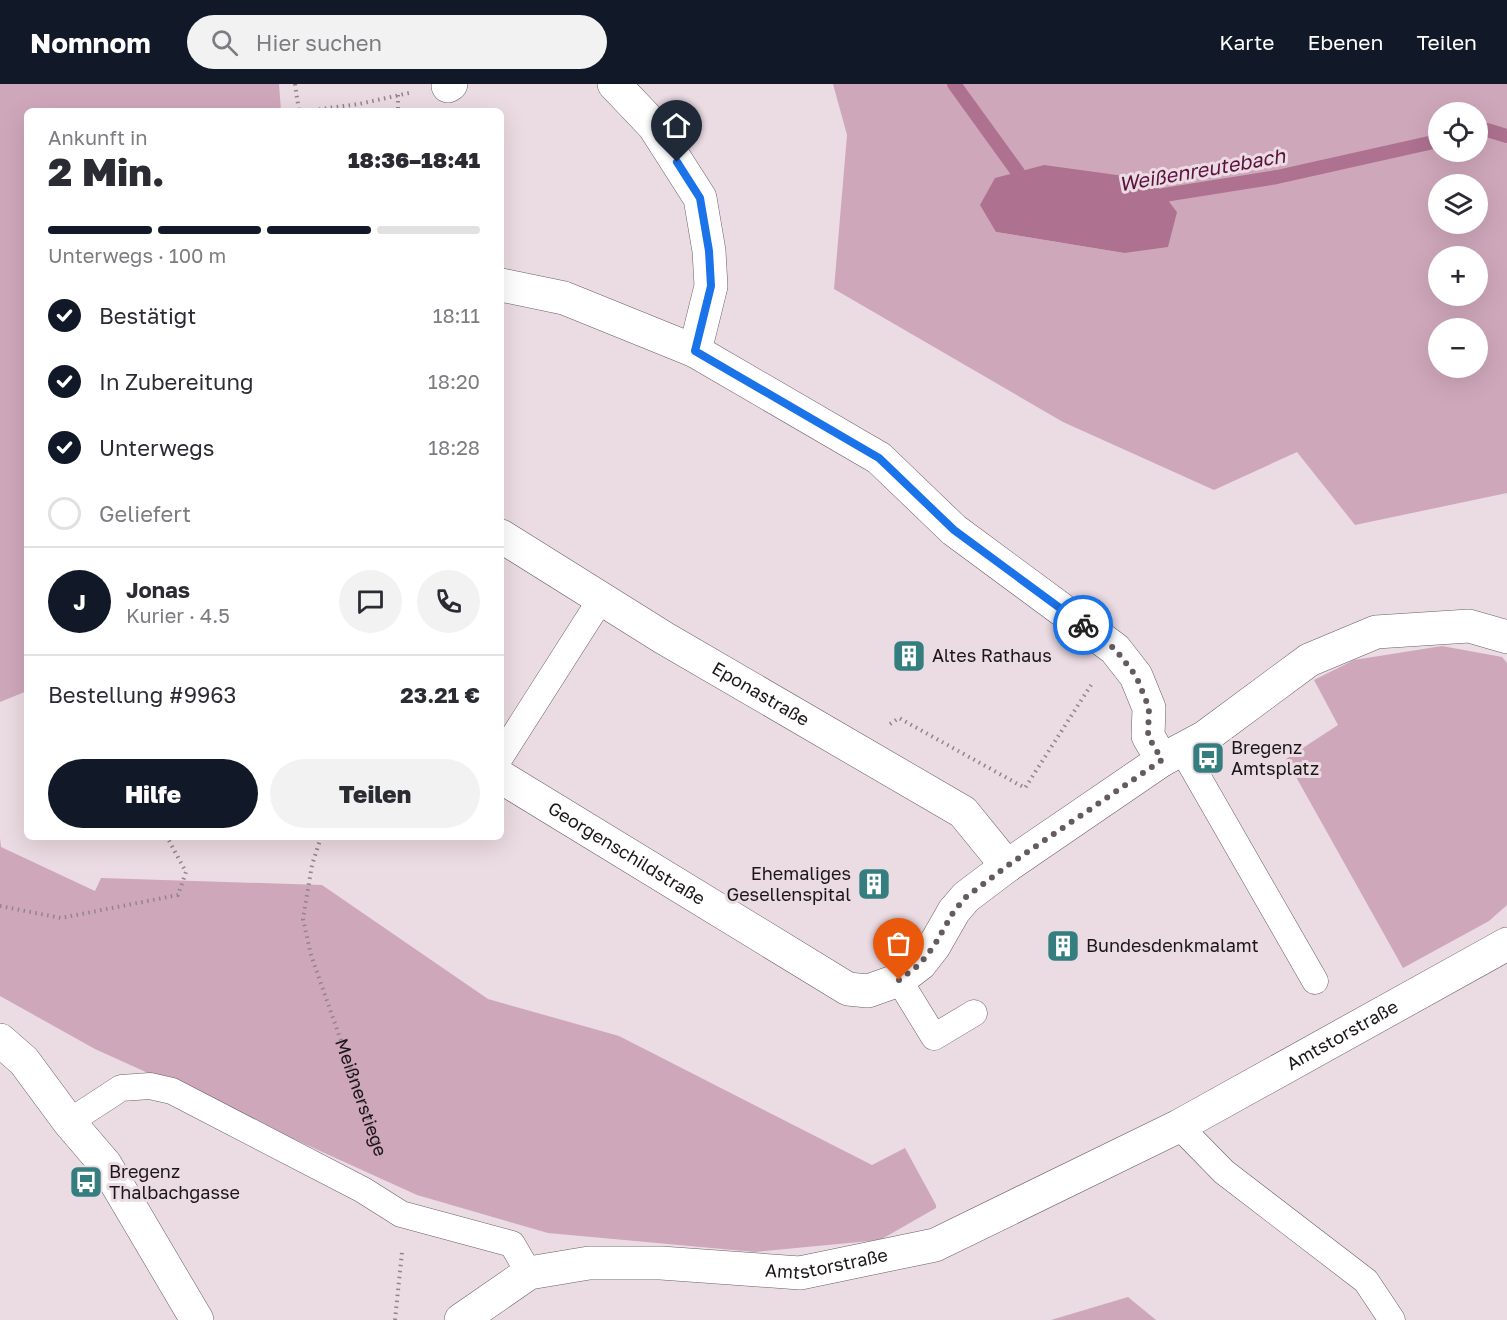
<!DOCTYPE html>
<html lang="de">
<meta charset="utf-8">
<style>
body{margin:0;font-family:"Golos Text",sans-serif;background:#f2f2f3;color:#2b2b33;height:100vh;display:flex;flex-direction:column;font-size:22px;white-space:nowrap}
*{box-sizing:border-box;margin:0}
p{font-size:20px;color:#7c7c81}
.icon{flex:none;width:33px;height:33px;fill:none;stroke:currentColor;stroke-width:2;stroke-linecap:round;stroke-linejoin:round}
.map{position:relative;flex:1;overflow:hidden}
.side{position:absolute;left:24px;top:24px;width:480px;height:732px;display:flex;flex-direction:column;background:#fff;border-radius:9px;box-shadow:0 6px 24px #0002}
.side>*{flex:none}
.fabs{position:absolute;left:1428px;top:18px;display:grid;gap:12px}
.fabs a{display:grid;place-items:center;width:60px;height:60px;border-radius:50%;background:#fff;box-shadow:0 6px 24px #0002;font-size:30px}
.pin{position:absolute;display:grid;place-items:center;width:51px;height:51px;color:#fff;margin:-62px -26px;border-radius:50% 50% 50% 0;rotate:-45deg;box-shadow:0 0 6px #0007}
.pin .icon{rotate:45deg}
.courier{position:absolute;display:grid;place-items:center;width:60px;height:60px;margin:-30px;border:4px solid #1a73e8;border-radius:50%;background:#fff;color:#222;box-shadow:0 2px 8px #0007}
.headline em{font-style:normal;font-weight:800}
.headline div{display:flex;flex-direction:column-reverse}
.headline{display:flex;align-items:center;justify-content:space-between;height:102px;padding:0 24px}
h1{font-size:39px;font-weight:800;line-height:45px}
.bar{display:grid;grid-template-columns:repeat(4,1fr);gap:9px 6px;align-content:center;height:72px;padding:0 24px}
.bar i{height:8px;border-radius:4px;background:#e1e1e2}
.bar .current{background:#111827}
.bar p{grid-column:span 4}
.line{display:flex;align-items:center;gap:15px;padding:0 24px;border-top:2px solid #e1e1e2}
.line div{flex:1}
.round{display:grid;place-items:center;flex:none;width:63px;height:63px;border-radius:32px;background:#f2f2f3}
ol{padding:0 24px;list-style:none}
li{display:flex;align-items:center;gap:18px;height:66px}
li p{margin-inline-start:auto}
li .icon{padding:6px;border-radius:50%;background:#111827;color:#fff;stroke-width:4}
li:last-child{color:#7c7c81}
li i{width:33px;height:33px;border:3px solid #e1e1e2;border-radius:50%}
.action{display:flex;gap:12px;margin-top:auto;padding:12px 24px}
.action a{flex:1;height:69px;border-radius:36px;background:#111827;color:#fff;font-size:24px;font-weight:800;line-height:69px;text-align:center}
.action a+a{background:#f2f2f3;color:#2b2b33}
header{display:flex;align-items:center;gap:36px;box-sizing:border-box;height:84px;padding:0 30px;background:#111827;color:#fff}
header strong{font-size:28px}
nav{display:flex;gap:33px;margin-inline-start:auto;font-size:21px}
.search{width:420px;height:54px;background:#f2f2f3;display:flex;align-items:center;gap:15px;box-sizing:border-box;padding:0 21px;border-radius:33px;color:#7c7c81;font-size:22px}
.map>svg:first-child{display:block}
.green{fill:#cfa7bb;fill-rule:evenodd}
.water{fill:#ae7190}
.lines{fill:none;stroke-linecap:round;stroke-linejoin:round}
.stream{stroke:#ae7190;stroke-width:14}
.lane-casing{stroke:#6a5e64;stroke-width:27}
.street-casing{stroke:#6a5e64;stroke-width:34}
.path{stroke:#91858a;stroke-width:4;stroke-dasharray:1.5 4.5;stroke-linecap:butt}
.lane{stroke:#fff;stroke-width:26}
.street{stroke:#fff;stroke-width:33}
.done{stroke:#645b5f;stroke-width:6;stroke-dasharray:0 10.8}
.route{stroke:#1a73e8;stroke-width:8}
.labels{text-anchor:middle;stroke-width:6;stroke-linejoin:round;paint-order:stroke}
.poi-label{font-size:18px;fill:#1b1618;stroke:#ebdbe2;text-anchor:start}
.street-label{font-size:18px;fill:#1b1618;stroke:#ebdbe2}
.water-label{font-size:20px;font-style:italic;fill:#5c103f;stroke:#ebdbe2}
</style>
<header>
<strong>Nomnom</strong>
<div class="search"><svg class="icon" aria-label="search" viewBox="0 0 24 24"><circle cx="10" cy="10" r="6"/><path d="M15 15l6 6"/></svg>Hier suchen</div>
<nav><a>Karte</a><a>Ebenen</a><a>Teilen</a></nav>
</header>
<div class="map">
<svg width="1507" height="1236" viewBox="0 0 1507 1236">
<rect width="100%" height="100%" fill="#ebdbe2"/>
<!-- green -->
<path class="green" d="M0,0H279L281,27H27V607L0,618Z
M833,0H1507V409L1355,441L1297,368L1214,406L1063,338L834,205L847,51ZM1438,28H1478V68H1438ZM1153,96L1177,128L1124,169L996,148ZM1438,100H1478V140H1438ZM1438,172H1478V212H1438ZM1438,244H1478V284H1438Z
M1442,562L1502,573L1507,579V821L1489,837L1403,884L1286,675L1338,641L1314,596L1354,576Z
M0,754L1,763L95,807L101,794L322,801L488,915L619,952L872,1081L905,1064L936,1121V1124L880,1156L755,1168L548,1149L417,1111L95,965L0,912Z
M1128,1213L1156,1236H1051Z"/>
<!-- water -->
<path class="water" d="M1044,81L1153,96L1177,128L1168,163L1124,169L996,148L980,121L995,94Z"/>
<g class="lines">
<!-- stream -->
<path class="stream" d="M954,0L1027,101
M1478,48L1487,46L1507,52
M1147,116L1164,111L1277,93L1438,57"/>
<defs>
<path id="lane" d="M1183,667L1315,897
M501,672L601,515
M899,896L934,953L974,929
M69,1038L121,1004L150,1002L172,1007L363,1106L401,1130L512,1160L529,1189
M1179,1042L1224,1088L1366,1197L1392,1236"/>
<g id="street">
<path d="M614,0L654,42L700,114L709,167L711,202L695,267"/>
<path d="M448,2L451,0"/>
<path d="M501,201L564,214L695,267L879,374L954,446L1115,565L1136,592L1149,624L1148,652L1162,676"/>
<path id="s2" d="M501,452L664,554L963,728L1007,782"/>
<path id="s3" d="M501,693L848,905L868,907L899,896L920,880L934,862L954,827L966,813L1007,782L1162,676L1205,653L1309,576L1376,548L1469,542L1507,553"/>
<path d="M0,956L24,977L69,1038L105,1080L197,1236"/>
<path id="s4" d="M461,1236L529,1189L589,1179H661L800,1189L935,1161L1179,1042L1507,860"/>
</g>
</defs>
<!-- lane casing -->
<use href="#lane" class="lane-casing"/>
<!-- street casing -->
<use href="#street" class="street-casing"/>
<!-- path -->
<g class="path">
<path d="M295,0L299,27"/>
<path d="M398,11V27"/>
<path d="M307,27L359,20L409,9"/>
<path d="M890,640L899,634L1025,704L1091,601"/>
<path id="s1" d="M321,753L312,781L303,835L311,871L382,1074"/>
<path d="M0,822L61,834L178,811L186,788L167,753"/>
<path d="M395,1236L402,1168"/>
</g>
<!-- lane -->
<use href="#lane" class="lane"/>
<!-- street -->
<use href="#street" class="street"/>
</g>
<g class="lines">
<!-- done -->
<path class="done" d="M899,896L920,880L934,862L954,827L966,813L1007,782L1162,676L1148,652L1149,624L1136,592L1115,565L1083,541"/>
<!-- route -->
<path class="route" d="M677,78L700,114L709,167L711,202L695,267L879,374L954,446L1083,541"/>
</g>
<!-- icons -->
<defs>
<symbol id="building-square" viewBox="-11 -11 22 22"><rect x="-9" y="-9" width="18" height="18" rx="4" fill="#357e80" stroke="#ebdbe2"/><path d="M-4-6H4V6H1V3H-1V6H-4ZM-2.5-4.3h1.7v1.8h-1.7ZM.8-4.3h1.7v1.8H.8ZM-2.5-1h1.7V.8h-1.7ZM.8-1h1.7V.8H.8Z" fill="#fff"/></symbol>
<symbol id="bus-square" viewBox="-11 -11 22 22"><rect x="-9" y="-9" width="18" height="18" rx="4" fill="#357e80" stroke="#ebdbe2"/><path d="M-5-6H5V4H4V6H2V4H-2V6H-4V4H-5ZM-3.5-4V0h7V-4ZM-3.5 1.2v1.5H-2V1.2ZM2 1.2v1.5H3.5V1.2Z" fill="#fff"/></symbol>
</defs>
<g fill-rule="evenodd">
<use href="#building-square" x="890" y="553" width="38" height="38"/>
<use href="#bus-square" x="1189" y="655" width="38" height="38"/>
<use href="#building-square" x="855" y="781" width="38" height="38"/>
<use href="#building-square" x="1044" y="843" width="38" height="38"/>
<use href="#bus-square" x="67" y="1079" width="38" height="38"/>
</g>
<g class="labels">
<!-- poi labels -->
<g class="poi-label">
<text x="932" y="578">Altes Rathaus</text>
<text x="1231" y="670">Bregenz<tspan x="1231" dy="21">Amtsplatz</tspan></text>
<text x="851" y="796" text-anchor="end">Ehemaliges<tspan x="851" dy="21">Gesellenspital</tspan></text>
<text x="1086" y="868">Bundesdenkmalamt</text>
<text x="109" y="1094">Bregenz<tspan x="109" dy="21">Thalbachgasse</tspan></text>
</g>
<!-- street labels -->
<g class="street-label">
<text dy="6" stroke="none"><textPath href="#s2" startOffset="304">Eponastraße</textPath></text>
<text dy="6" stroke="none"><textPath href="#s3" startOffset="147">Georgenschildstraße</textPath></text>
<text dy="6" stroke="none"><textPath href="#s4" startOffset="951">Amtstorstraße</textPath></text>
<text dy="6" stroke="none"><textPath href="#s1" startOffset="272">Meißnerstiege</textPath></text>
<text dy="6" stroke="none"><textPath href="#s4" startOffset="382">Amtstorstraße</textPath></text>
</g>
<!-- water labels -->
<g class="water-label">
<text transform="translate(1202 86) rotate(-10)" y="7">Weißenreutebach</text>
</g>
</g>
</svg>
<div class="fabs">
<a><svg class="icon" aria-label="locate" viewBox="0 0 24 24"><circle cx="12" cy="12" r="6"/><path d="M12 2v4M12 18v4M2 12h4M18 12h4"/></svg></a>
<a><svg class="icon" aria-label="layers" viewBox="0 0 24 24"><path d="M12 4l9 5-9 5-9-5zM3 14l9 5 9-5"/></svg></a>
<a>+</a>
<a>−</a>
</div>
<div class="pin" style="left:899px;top:896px;background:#ea580c"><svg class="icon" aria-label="bag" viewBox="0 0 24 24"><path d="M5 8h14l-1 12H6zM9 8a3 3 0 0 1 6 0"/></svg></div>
<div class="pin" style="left:677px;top:78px;background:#1f2937"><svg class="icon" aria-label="home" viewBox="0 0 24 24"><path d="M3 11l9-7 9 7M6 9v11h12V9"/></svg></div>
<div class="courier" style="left:1083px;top:541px"><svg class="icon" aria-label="bike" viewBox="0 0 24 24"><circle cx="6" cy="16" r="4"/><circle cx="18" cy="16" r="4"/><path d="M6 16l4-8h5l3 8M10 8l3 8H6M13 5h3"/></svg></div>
<section class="side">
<div class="headline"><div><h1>2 Min.</h1><p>Ankunft in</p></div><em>18:36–18:41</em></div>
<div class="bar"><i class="current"></i><i class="current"></i><i class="current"></i><i></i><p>Unterwegs · 100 m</p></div>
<ol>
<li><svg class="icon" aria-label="check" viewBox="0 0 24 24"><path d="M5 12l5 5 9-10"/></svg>Bestätigt<p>18:11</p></li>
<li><svg class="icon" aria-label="check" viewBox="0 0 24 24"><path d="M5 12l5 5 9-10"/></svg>In Zubereitung<p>18:20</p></li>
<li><svg class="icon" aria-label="check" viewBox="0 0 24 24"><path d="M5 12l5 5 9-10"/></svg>Unterwegs<p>18:28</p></li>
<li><i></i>Geliefert</li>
</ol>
<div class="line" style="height:108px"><b class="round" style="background:#111827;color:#fff">J</b><div><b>Jonas</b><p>Kurier · 4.5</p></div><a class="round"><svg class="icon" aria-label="chat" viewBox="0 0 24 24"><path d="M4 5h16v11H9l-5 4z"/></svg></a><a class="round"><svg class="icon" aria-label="phone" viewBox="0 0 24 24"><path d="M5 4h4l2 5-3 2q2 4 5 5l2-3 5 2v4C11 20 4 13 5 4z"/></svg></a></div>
<div class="line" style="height:78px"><div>Bestellung #9963</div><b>23.21 €</b></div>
<div class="action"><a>Hilfe</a><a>Teilen</a></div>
</section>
</div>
